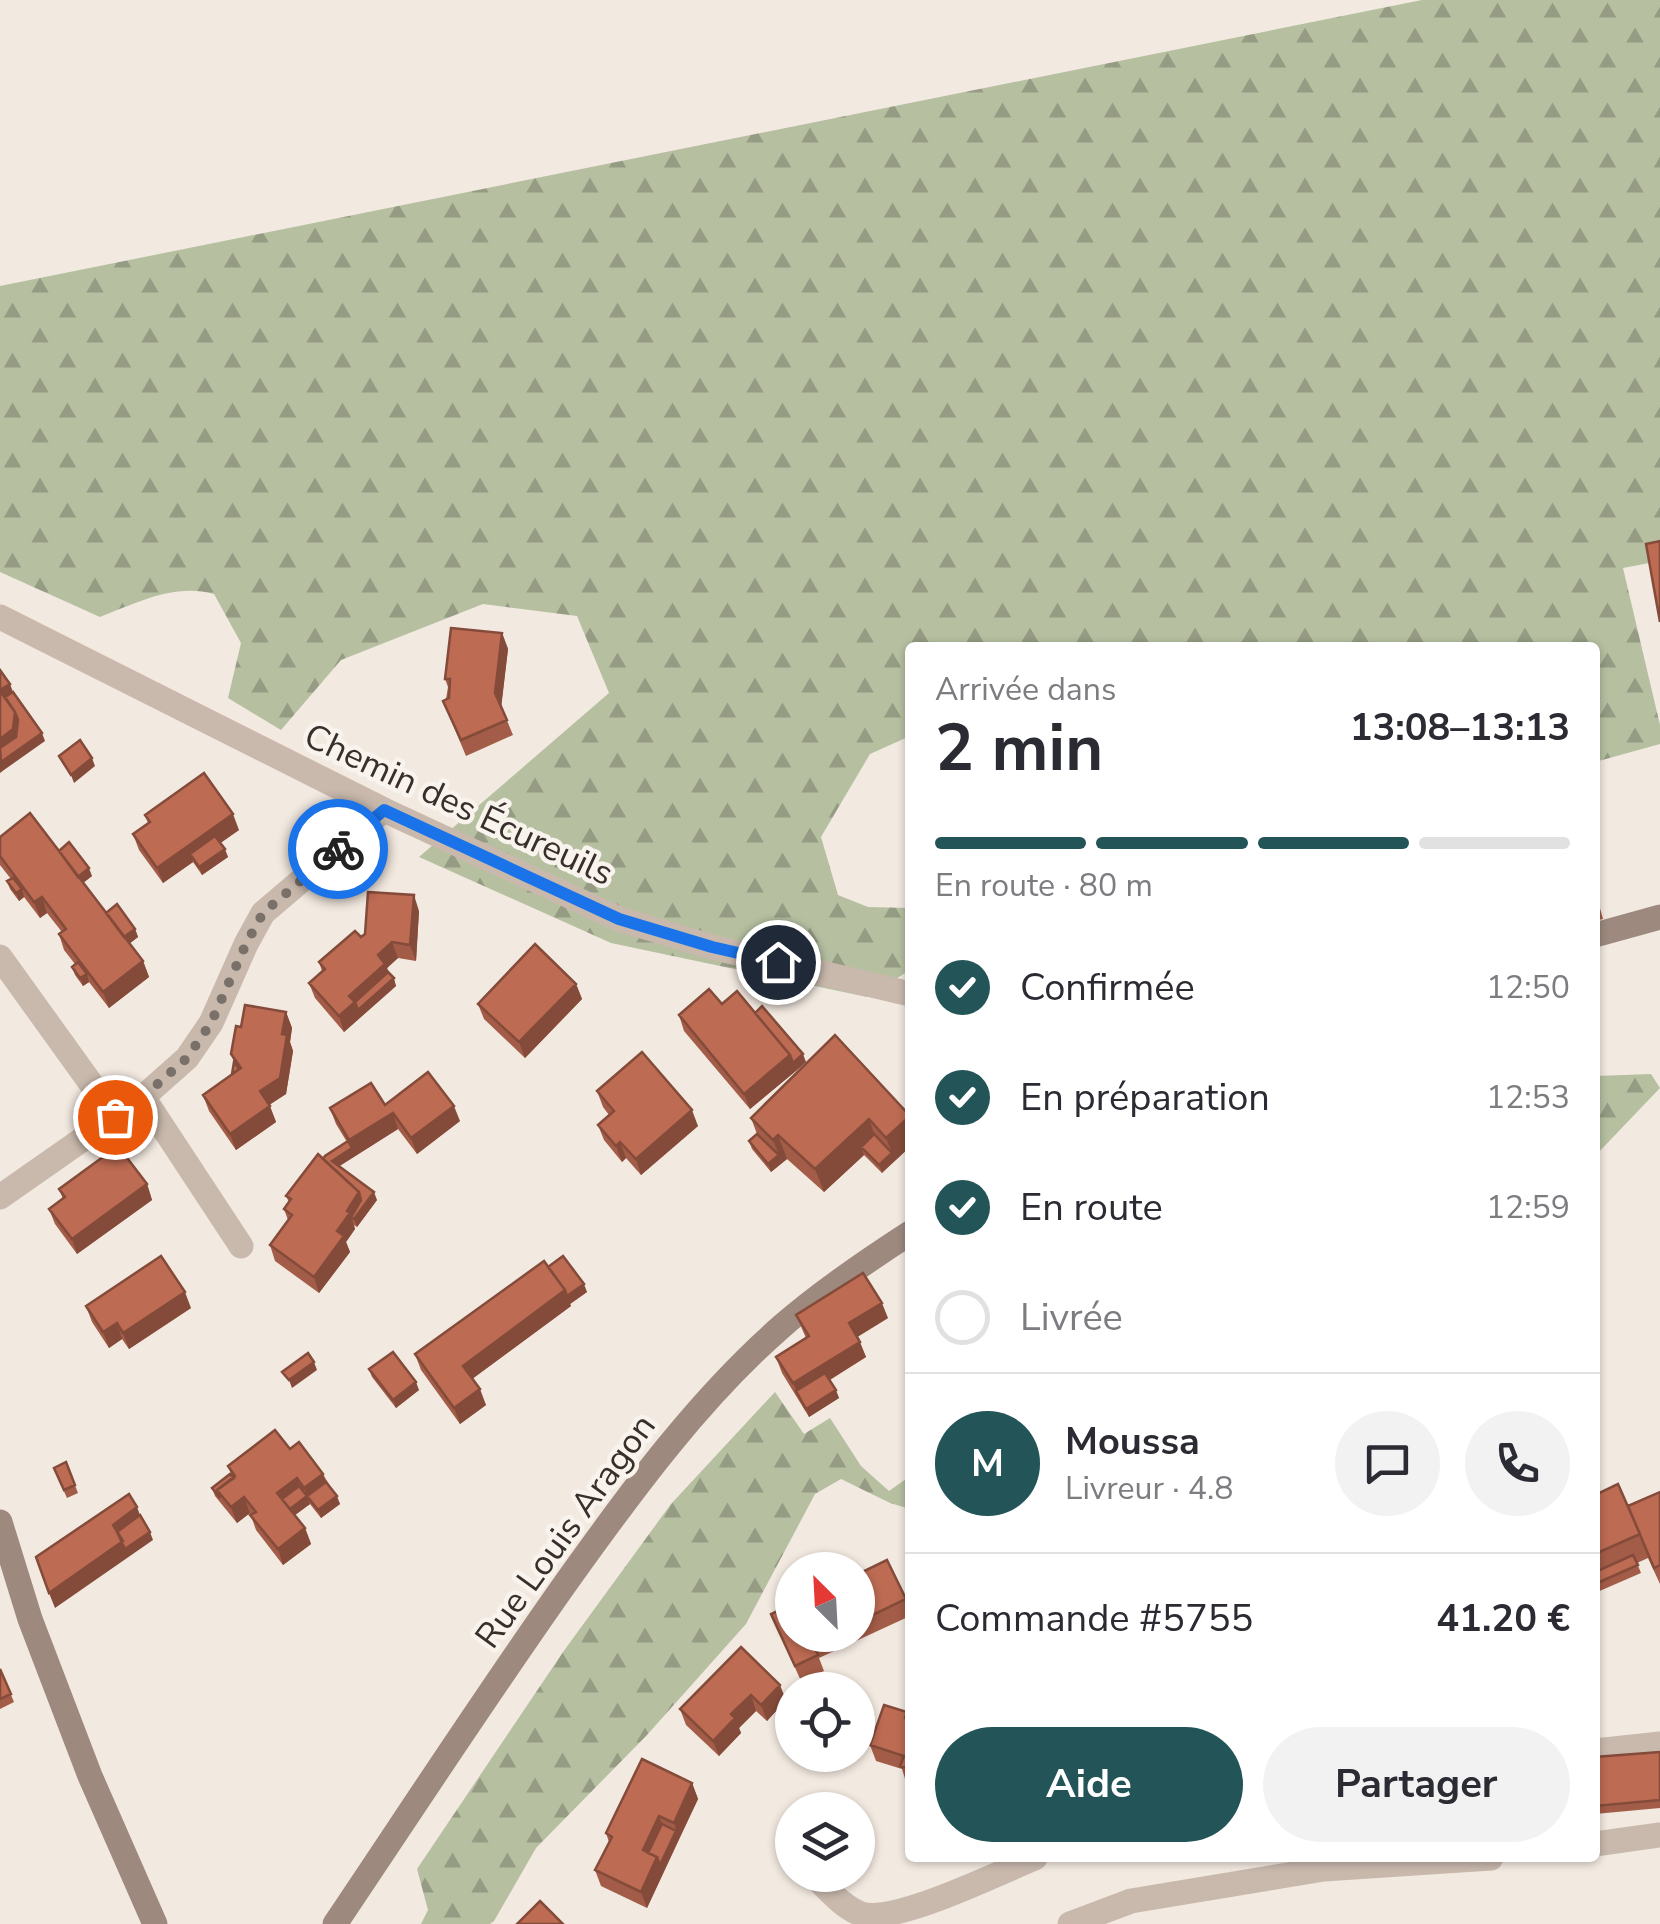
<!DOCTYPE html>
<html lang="fr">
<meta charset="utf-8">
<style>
body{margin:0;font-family:"Nunito Sans",sans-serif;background:#f2f2f3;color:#2b2b33;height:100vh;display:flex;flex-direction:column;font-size:38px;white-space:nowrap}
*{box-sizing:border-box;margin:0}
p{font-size:32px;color:#7c7c81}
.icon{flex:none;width:55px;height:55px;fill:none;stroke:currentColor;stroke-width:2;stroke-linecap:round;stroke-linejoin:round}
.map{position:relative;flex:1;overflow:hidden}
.drawer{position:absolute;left:905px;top:642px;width:695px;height:1220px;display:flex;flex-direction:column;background:#fff;border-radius:10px;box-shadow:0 2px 8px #0004}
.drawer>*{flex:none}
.needle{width:65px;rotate:336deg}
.buttons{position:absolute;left:775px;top:1552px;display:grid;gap:20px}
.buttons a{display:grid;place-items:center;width:100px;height:100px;border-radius:50%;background:#fff;box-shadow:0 2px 8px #0004;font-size:50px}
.pin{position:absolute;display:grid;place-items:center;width:85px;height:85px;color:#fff;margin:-42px;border:5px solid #fff;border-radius:50%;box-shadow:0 2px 10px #0007}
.courier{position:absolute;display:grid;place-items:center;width:100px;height:100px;margin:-50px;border:8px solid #1a73e8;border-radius:50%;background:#fff;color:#222;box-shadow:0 2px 12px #0007}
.headline em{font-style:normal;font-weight:700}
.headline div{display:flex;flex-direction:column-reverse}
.headline{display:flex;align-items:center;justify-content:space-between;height:170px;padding:0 30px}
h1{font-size:65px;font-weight:700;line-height:75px}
.bar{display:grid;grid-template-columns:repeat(4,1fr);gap:15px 10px;align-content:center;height:120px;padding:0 30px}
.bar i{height:12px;border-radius:8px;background:#e1e1e2}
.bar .active{background:#235457}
.bar p{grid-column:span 4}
.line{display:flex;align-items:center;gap:25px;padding:0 30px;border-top:2px solid #e1e1e2}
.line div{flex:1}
.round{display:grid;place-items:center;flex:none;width:105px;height:105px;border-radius:52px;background:#f2f2f3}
ol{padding:0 30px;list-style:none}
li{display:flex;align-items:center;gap:30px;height:110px}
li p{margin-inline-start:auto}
li .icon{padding:10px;border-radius:50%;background:#235457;color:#fff;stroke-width:4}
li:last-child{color:#7c7c81}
li i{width:55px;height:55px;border:5px solid #e1e1e2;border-radius:50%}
.primary-button{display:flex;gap:20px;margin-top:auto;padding:20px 30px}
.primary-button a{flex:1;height:115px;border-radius:60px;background:#235457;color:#fff;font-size:40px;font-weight:700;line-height:115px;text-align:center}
.primary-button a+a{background:#f2f2f3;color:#2b2b33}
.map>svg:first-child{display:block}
.forest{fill:url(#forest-firs)}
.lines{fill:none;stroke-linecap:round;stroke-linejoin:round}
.street{stroke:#c9b9ad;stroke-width:25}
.secondary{stroke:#9d897e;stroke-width:25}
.wall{fill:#a35c47}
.shaded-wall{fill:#844b3a}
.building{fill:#bd6b53;stroke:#844b3a;stroke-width:2.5}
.done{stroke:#79706a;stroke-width:10;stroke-dasharray:0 18}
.route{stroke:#1a73e8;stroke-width:12}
.labels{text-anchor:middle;stroke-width:9;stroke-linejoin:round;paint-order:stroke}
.street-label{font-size:35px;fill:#382f2b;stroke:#f9f3ed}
</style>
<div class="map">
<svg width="1660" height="1924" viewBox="0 0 1660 1924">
<defs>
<pattern id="forest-firs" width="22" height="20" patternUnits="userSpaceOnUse" patternTransform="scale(2.5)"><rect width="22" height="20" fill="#b6c0a1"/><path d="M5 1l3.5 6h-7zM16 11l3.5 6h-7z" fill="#959c83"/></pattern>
</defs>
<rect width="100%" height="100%" fill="#f2e9e0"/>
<!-- forest -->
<path class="forest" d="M1422,0H1660V561L1623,568L1660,725V744L1595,762V648H910V736L870,754L821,837L838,895L868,907L910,908V970L867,997L611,943L419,857L609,693L577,616L483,604L341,660L281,730L228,698L241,643L214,594C174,583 137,603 100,617L0,572V286Z
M1651,1074L1660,1088L1595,1156V1076Z
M775,1392L804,1434L830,1418L861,1466L889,1491L910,1476V1509L890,1503L841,1479L815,1494L746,1624L647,1735L536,1848L494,1921L490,1924H421L428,1910L417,1869L563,1652L671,1504Z"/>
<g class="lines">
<!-- street -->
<path class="street" d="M0,617L384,810L619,919L712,947L910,994
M0,957L115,1117
M143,1097L241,1246
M0,1197L143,1097L187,1058L211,1023L246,944L263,913L384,810
M1595,1751L1660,1744
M1595,1844L1660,1835
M813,1875C827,1888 842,1907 861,1914C896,1924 998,1873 1035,1858
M1070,1924L1131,1901L1324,1869L1491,1858"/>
<!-- secondary -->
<path class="secondary" d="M1595,935L1660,917
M0,1522L30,1619L90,1776L155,1924
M335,1924C413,1808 489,1691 570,1577C633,1489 699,1399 781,1327C821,1292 865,1262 910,1233"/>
</g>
<!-- wall -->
<path class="wall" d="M502,633L508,649L501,706L513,735L466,756L443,701L446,699L448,687L445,679Z
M145,815L239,830L220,843L228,857L202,875L193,862L163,883L139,850L133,834L148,823Z
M0,837L59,851L92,876L83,883L106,913L135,929L138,937L129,944L143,961L149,977L109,1008L89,982L83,986L75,975L72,967L75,964L64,950L59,934L62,932L47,913L40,918L24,897L19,901L10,889L7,881L11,879L0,865Z
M1595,890L1603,919L1595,921Z
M419,911L416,961L398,958L387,968L396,986L344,1032L315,998L309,983L322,971L319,962L361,937Z
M576,984L582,999L525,1058L484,1019L478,1004Z
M722,1004L755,1013L806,1062L750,1109L684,1031L679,1015Z
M286,1012L292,1028L290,1042L293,1051L286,1094L269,1105L276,1122L236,1150L209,1111L203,1095L232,1074L234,1062L231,1054L241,1027Z
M597,1091L698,1126L641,1175L626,1158L622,1162L604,1140L598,1125L609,1115L603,1107Z
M385,1105L460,1121L417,1154L398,1129L339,1166L377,1200L357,1227L354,1225L355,1229L346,1242L350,1252L319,1293L275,1261L270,1245L288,1220L284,1209L289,1202L286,1196L323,1159L347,1142L336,1124L330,1108Z
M910,1116L882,1173L864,1155L824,1192L787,1159L771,1172L752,1149L749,1141L757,1134L751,1118Z
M147,1184L152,1200L77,1254L55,1224L49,1209L63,1199L59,1189Z
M548,1267L587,1292L570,1304L571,1306L472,1379L486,1405L460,1424L421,1370L415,1354Z
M86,1306L191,1308L129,1349L122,1339L109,1348L92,1322Z
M796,1315L888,1318L857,1337L866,1357L830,1380L839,1398L809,1417L782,1373L776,1357L806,1338Z
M369,1369L419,1390L396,1408L372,1377Z
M290,1449L323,1474L340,1504L321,1518L310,1504L295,1515L305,1528L311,1544L283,1565L256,1530L250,1513L237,1523L215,1496L212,1488L231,1474L228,1466Z
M66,1462L78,1493L67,1498L57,1476Z
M1660,1492V1584L1648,1558L1637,1563L1641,1573L1595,1593V1495L1628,1506Z
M858,1574L906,1599L910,1610V1616L819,1658L824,1671L801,1681L771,1614L792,1635H858Z
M741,1647L786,1700L767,1721L756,1711L739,1728L741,1733L719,1756L686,1725L680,1709Z
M0,1669L14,1702L0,1709Z
M907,1712L910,1720V1783L906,1782L902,1769L876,1761L870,1745Z
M1660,1752V1808L1595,1814V1757Z
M692,1783L698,1799L647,1908L601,1886L595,1870L609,1842L606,1833Z"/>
<!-- shaded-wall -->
<path class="shaded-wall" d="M502,633L508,649L501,709L495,693Z
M10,684L16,700L8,705L0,690Z
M15,712L21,728L19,745L0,758L4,770L0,773V739Z
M42,733L45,741L4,770L1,762Z
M92,758L95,766L74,783L71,775Z
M233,814L239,830L195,861L190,854L193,862L163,883L157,868Z
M225,849L228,857L202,875L199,867Z
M89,868L92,876L79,886L77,878Z
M22,889L24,897L19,901L16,893Z
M414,895L419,911L416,961L410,945Z
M42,897L47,913L40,918L34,902Z
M135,929L138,937L125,947L122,939Z
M392,942L398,958L387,968L391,980L394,978L396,986L344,1032L339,1016L349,996L378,955Z
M143,961L149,977L109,1008L103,992Z
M87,974L89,982L83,986L80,978Z
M576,984L582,999L525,1058L519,1042Z
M286,1012L292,1028L290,1042L293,1051L286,1094L266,1107L260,1091L282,1034Z
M803,1054L806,1062L796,1071L793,1063Z
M790,1055L796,1071L750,1109L744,1094Z
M270,1106L276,1122L236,1150L230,1134Z
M454,1106L460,1121L417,1154L411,1138Z
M692,1110L698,1126L641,1175L636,1159Z
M393,1113L398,1129L335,1169L332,1161L352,1148L349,1140Z
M910,1116V1147L882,1173L879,1165L892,1153L886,1138Z
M869,1119L877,1142L861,1147L864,1155L824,1192L815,1169Z
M778,1135L787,1159L771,1172L768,1164L779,1155L773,1140Z
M620,1142L626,1158L622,1162L616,1146Z
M147,1184L152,1200L77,1254L72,1239Z
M359,1192H374L377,1200L357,1227L354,1219L351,1217L355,1229L346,1242L350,1252L319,1293L314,1277L337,1231Z
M584,1284L587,1292L570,1304L571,1306L468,1382L463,1366L565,1290Z
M185,1292L191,1308L129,1349L123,1333Z
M882,1303L888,1318L854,1339L849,1323Z
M117,1323L122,1339L109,1348L103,1332Z
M860,1342L866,1357L800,1398L793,1383Z
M314,1362L317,1370L292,1388L289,1380Z
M416,1382L419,1390L396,1408L393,1400Z
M480,1389L486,1405L460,1424L454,1408Z
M836,1390L839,1398L809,1417L806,1409Z
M323,1474L329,1490L307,1496L310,1504L291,1518L288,1510L307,1496L304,1488Z
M297,1478L302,1494L285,1507L277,1493Z
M337,1496L340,1504L321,1518L318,1510Z
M244,1497L250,1513L237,1523L231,1507Z
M137,1507L143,1523L120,1540L113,1525Z
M305,1528L311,1544L283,1565L278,1549Z
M150,1532L153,1540L55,1608L49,1593L123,1541Z
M780,1685L786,1700L767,1721L761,1705Z
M751,1695L756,1711L739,1728L741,1733L719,1756L713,1741L731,1714Z
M692,1783L698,1799L679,1839L674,1823Z
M659,1816L665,1832L651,1860L643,1850Z
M676,1831L679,1839L647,1908L641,1892L657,1857Z"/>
<!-- building -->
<path class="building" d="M1660,541V622L1646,544Z
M451,628L502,633L495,693L507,720L461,740L443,701L449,698L450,679H445Z
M0,670L10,684L0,690Z
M0,691L15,712L13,729L0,739Z
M13,692L42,733L1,762L0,748L16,737L18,720L15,712L5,697Z
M80,740L92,758L71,775L59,756Z
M204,773L233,814L157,868L133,834L150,822L145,815Z
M30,813L143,961L103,992L59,934L66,929L42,897L34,902L0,856V837Z
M215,836L225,849L199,867L190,854Z
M69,842L89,868L78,877L59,851Z
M13,878L22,889L16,893L7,881Z
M368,892L414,895L410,945L392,942L378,955L385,964L349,996L355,1002L339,1016L309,983L325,969L319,962L355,931L361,937L365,934Z
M117,904L135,929L124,937L106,913Z
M535,944L576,984L519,1042L478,1004Z
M78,962L87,974L80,978L72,967Z
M388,972L394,978L358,1010L355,1002Z
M709,989L722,1004L737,991L790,1055L744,1094L679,1015Z
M245,1005L286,1012L282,1034L287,1035L280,1078L260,1091L270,1106L230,1134L203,1095L241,1068L231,1054L236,1026L241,1027Z
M762,1006L803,1054L793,1063L790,1055L755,1013Z
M835,1035L910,1116L886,1138L869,1119L815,1169L778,1135L773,1140L751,1118Z
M642,1052L692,1110L636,1159L620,1142L616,1146L598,1125L614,1111L597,1091Z
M234,1062L239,1069L232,1074Z
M428,1072L454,1106L411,1138L393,1113L349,1140L330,1108L371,1083L385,1105Z
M757,1134L779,1155L768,1164L749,1141Z
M874,1134L892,1153L879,1165L861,1147Z
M348,1141L352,1148L332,1161L374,1192L354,1219L351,1217L361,1200L359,1192L323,1159L325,1156Z
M118,1146L147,1184L72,1239L49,1209L65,1197L59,1189Z
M318,1154L359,1192L347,1211L350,1213L337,1231L344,1236L314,1277L270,1245L292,1215L284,1209L291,1199L286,1196Z
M161,1256L185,1292L123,1333L117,1323L103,1332L86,1306Z
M563,1256L584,1284L567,1296L565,1290L548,1267Z
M544,1261L565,1290L463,1366L480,1389L454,1408L415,1354Z
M863,1273L882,1303L849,1323L860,1342L793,1383L776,1357L809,1336L796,1315Z
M393,1352L416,1382L393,1400L369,1369Z
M308,1353L314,1362L289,1380L282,1372Z
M825,1373L836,1390L806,1409L796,1391Z
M275,1430L290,1449L299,1442L323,1474L304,1488L297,1478L277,1493L305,1528L278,1549L250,1515L256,1512L244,1497L231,1507L217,1490L235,1476L228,1466Z
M66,1462L75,1485L64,1490L54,1468Z
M230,1474L234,1478L217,1490L220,1498L212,1488Z
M326,1482L337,1496L318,1510L307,1496L290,1509L282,1499L299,1486L307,1496Z
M1618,1484L1640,1534L1595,1554V1495Z
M1660,1492V1565L1654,1568L1628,1506Z
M129,1494L137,1507L113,1525L123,1541L49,1593L36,1557Z
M140,1515L150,1532L125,1549L117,1532Z
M1633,1555L1638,1565L1595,1584V1572Z
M887,1560L906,1599L858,1622V1574Z
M792,1604V1635H830L812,1643L818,1655L795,1666L771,1614Z
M741,1647L780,1685L761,1705L751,1695L731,1714L735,1718L713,1741L680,1709Z
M0,1669L11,1694L0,1699Z
M884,1705L907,1712L905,1718L910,1720V1769L900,1766L904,1756L870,1745Z
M1660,1752V1800L1595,1806V1757Z
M642,1759L692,1783L674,1823L659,1816L643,1850L657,1857L641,1892L595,1870L612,1837L606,1833Z
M662,1824L676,1831L660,1865L657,1857L648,1853Z
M540,1901L563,1924H517Z"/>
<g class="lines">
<!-- done -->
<path class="done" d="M115,1117L143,1097L187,1058L211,1023L246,944L263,913L338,849"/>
<!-- route -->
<path class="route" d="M338,849L384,810L619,919L712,947L778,962"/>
</g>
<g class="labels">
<!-- street labels -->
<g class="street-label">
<text transform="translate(459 804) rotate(25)" y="12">Chemin des Écureuils</text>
<text transform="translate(565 1531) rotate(-54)" y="12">Rue Louis Aragon</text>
</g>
</g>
</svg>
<div class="buttons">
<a><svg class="needle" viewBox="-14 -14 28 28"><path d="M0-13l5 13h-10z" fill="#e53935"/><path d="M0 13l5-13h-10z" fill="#7c7c81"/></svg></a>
<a><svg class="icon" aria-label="locate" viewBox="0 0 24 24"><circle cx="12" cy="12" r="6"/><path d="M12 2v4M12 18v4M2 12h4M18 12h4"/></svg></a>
<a><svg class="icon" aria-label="layers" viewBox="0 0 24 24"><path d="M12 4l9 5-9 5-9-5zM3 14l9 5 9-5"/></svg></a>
</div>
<div class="pin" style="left:115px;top:1117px;background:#ea580c"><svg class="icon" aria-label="bag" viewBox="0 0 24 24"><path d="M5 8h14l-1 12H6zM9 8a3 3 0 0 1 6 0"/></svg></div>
<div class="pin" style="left:778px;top:962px;background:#1f2937"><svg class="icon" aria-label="home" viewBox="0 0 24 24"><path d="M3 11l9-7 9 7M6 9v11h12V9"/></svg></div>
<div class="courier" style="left:338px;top:849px"><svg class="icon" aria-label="bike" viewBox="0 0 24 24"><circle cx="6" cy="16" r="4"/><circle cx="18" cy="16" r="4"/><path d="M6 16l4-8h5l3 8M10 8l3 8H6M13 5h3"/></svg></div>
<section class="drawer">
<div class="headline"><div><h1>2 min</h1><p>Arrivée dans</p></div><em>13:08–13:13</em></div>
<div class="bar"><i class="active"></i><i class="active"></i><i class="active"></i><i></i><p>En route · 80 m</p></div>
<ol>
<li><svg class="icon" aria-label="check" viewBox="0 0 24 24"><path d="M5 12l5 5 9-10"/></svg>Confirmée<p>12:50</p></li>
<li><svg class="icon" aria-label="check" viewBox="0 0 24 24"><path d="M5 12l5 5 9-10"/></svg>En préparation<p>12:53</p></li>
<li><svg class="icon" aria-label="check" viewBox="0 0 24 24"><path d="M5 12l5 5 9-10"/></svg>En route<p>12:59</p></li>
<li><i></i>Livrée</li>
</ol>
<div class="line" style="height:180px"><b class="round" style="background:#235457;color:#fff">M</b><div><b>Moussa</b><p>Livreur · 4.8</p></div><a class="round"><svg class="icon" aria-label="chat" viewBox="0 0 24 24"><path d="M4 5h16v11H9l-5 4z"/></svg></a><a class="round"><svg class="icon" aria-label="phone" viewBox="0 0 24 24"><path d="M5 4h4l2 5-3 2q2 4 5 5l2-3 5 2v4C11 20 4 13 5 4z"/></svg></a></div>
<div class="line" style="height:130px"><div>Commande #5755</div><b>41.20 €</b></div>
<div class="primary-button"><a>Aide</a><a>Partager</a></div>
</section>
</div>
